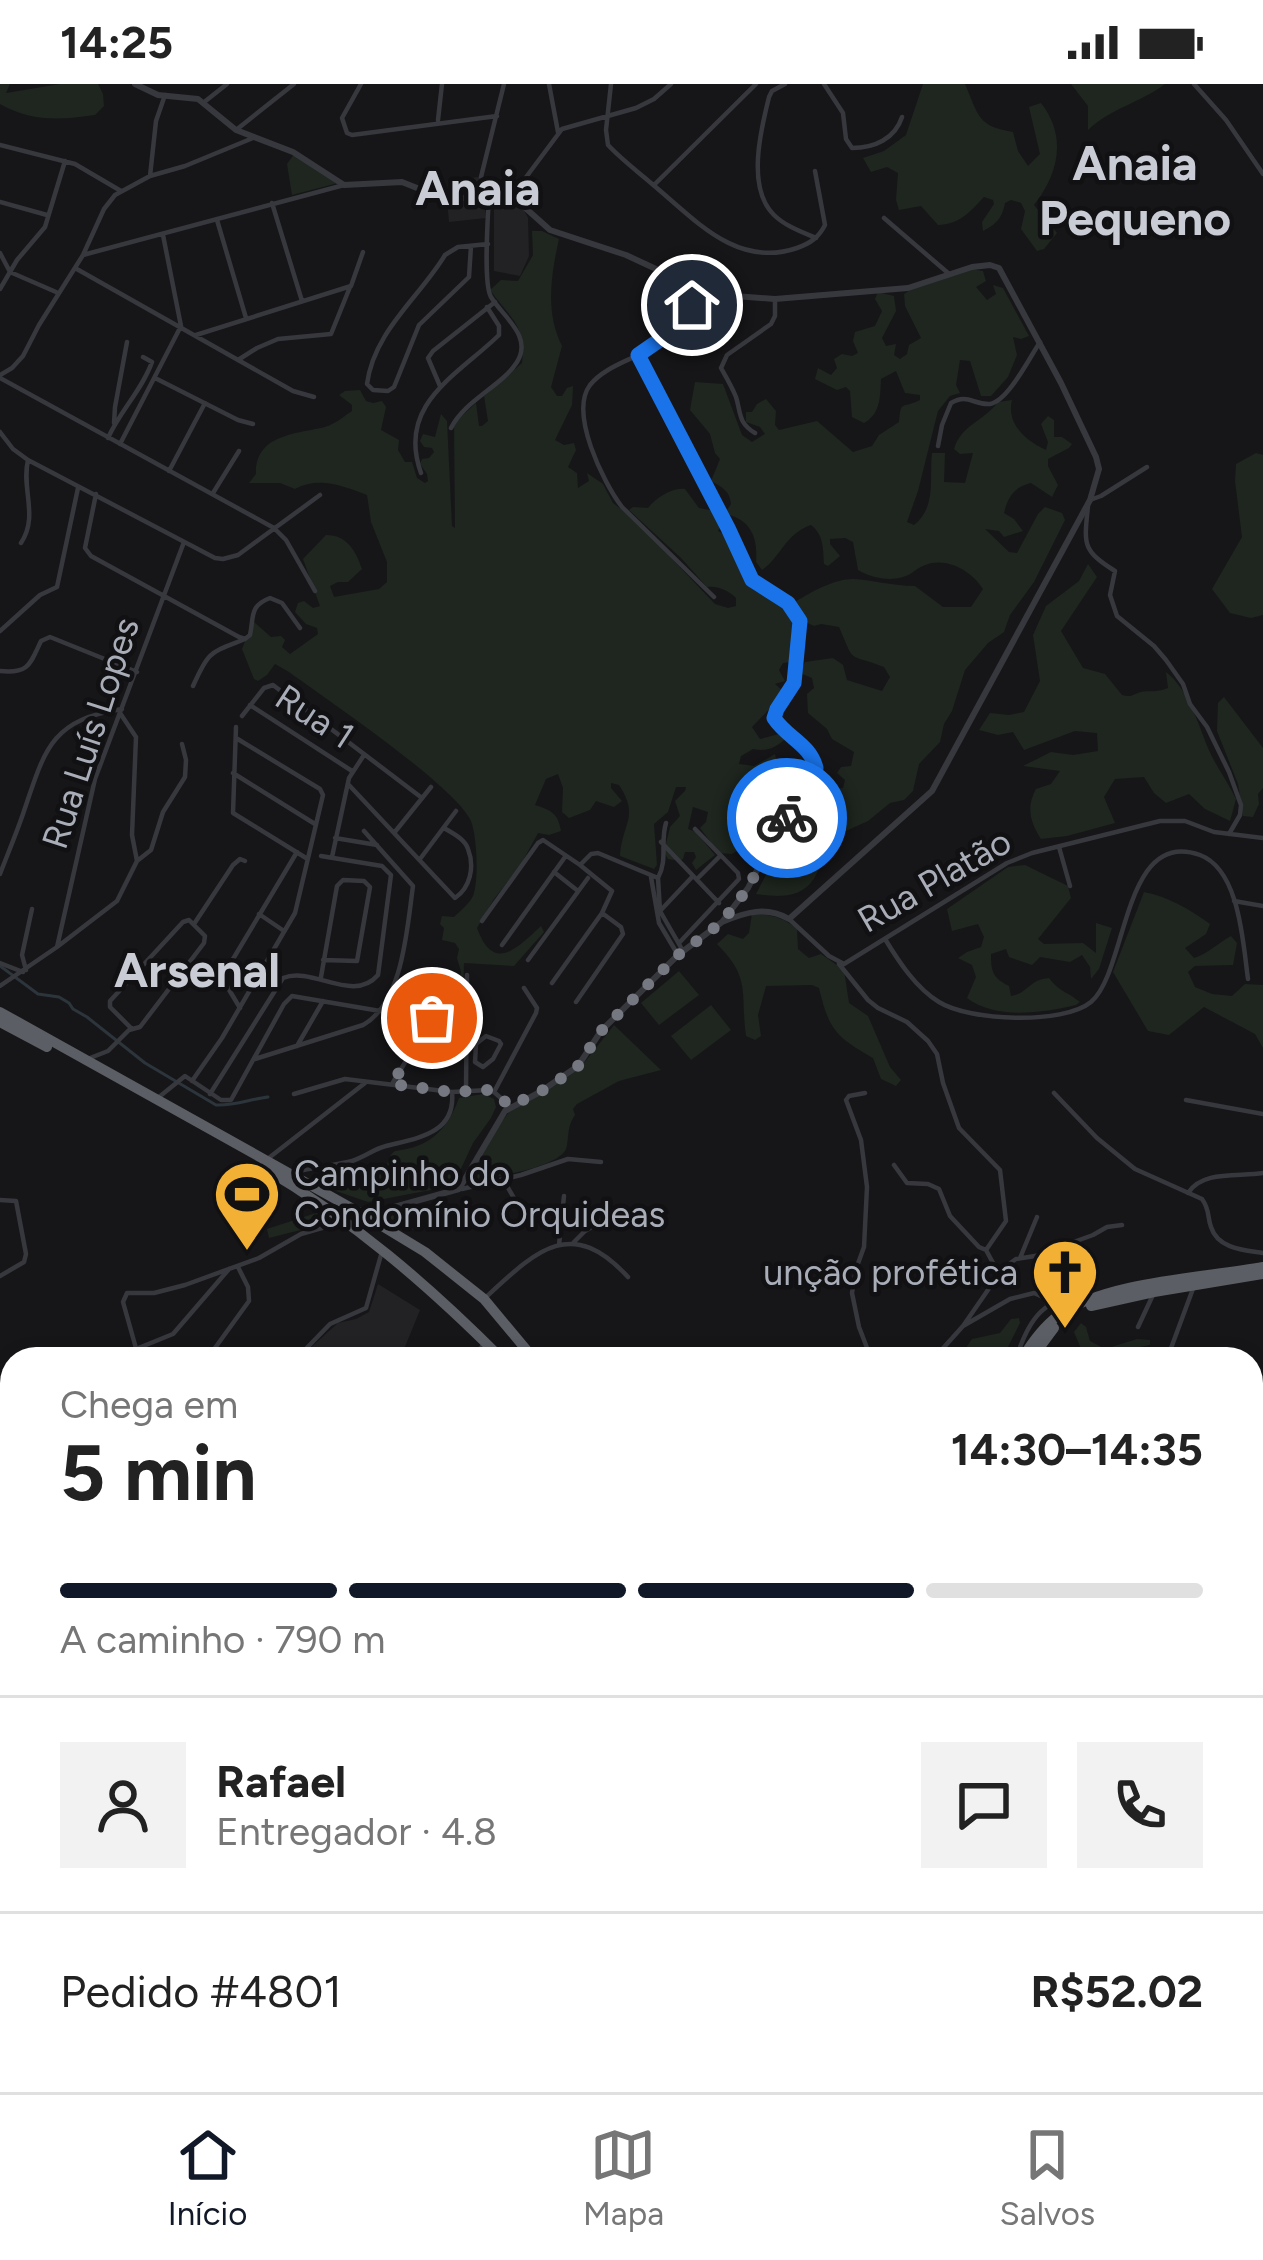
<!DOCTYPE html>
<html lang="pt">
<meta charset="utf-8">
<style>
body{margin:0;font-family:Figtree,sans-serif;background:#f2f2f2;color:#222;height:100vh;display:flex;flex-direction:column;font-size:45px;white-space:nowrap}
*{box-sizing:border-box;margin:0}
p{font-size:39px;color:#767676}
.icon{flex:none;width:66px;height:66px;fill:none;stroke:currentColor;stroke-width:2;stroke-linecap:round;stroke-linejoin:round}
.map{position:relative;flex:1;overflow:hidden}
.drawer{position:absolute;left:0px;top:1263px;width:1263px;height:747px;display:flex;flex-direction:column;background:#fff;border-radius:36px 36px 0 0;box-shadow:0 6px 18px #0003}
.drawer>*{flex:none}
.pin{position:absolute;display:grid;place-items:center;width:102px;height:102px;color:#fff;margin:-51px;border:6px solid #fff;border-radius:50%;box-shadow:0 3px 12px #0007}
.courier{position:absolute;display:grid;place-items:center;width:120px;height:120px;margin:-60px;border:9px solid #1a73e8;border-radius:50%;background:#fff;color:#222;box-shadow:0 3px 15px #0007}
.head em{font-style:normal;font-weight:700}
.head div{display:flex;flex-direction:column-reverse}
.head{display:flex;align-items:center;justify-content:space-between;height:204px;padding:0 60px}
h1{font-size:78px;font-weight:700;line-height:90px}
.bar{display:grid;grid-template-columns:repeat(4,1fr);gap:18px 12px;align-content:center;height:144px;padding:0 60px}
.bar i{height:15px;border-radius:9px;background:#e0e0e0}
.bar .current{background:#111827}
.bar p{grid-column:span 4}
.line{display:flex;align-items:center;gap:30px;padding:0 60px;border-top:3px solid #e0e0e0}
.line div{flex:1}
.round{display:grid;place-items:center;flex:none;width:126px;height:126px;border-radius:0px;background:#f2f2f2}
.status{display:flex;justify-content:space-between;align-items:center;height:84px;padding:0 60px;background:#fff;direction:ltr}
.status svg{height:33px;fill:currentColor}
.menu{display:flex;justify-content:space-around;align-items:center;height:168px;border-top:3px solid #e0e0e0;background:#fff;font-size:33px;color:#767676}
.menu a{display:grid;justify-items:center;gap:6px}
.menu .current{color:#111827}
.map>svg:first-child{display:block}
.built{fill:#222225}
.green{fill:#1e261f}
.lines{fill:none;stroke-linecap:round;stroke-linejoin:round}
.stream{stroke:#2c353c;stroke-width:3}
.minor{stroke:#37383d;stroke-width:4.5}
.tertiary{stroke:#37383d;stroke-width:6}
.trunk{stroke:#5b5e65;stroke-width:10}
.done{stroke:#757880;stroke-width:12;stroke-dasharray:0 21.6}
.route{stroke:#1a73e8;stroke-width:15}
.labels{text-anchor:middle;stroke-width:9;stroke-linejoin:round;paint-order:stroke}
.street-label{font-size:36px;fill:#a8adb8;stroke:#111113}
.poi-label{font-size:36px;fill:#a8adb8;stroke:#111113;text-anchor:start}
.district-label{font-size:48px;font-weight:bold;fill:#c9ccd4;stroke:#111113}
</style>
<div class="status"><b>14:25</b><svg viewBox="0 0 49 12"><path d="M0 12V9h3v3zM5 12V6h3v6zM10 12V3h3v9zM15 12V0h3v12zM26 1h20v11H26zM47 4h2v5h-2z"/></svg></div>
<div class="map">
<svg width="1263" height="2008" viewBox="0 0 1263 2008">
<rect width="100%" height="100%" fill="#161618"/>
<!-- built -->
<path class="built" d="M481,93L486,134L449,138L447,117L464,115L467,94Z
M494,118H514L522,122L528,134L529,172L520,192L494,187Z
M378,1200L420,1226L400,1275H298L338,1239L356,1235L369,1228Z"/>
<!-- green -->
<path class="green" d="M0,0H10L6,9L60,0H98L103,10L104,22L95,31C60,36 31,38 0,20Z
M923,0H965C979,32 977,42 1013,48L1018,67L1028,82L1040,70L1029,23L1041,19C1067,52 1059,89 1034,121L1057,149L1044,165L1037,167L1021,145L1025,127L1021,119L1011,116L1005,119C1002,135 996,140 983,147L982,138L994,120L993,116L984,113C971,127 959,141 938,141L921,122L899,126L896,116L898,89L887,83L871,88L863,74L884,67L906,51Z
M1071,0H1165C1140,19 1111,24 1088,46V22Z
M295,69L342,98L292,111L287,80Z
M532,147H542L559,155C551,191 545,228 562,262L551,303L557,312H562L567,304L573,302L572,321L555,356L564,361L574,359L576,366L568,383L577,389L578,404L589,397L587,389L603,400L613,419L633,434L715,520L728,524L736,522V514C727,506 719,502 707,503L681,474L629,426L633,423L648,424C656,414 672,403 685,405L699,424L715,427L724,436L718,447C736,457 747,478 755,495L749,502C760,514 774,509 786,519C803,533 797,561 791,578L783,579L779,586L785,597L775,600L783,607L782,612L752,643L760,655L779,650L786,654C776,664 767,668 753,665L741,672L739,680L754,682L775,670L776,675L768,694L771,701L779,700L788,713H771L770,722L777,728L778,739L759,778L740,765L732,770L719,769L700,744L706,738L708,728L693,723L688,745L696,748L715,771L696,786L692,779L696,773L694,768H685L683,775L680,777L668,775L664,768L670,743L680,732L675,717L685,707L686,703H676L668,728L654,740L657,781L654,785L620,772C622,739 640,733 619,701L611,699V704L622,717L614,723L596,717L590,726L569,734L562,728L563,704L558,690L546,695L535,721C552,727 558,729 561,747L549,751L538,749L520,782L494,815L477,844C494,890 517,864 541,842L544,848L514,882L464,879L463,913L458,909L461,888L457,874L459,865L455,859L442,856L444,844L440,840L442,832L454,833C461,826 469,820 473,812C479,797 477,752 471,737C455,702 326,615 289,588L275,580L267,591L258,597L254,595L242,565L253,537L271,553L281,552L285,556L282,563L290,570L318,550L317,544L306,540L295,528L298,519L304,517L313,524L320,522L303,475L326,451C347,451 356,467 362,485L348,498H338L330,502L334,513L379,505L387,498V478L371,438L367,411C343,402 319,392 295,405L280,399H249L256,390C255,350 297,350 325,343C335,340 343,333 352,327V321L339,311L345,307L360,306L366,317L373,319L382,317L386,323L381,346L399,356L398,366L405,378H412L417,394L425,399L428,397L427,390L420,380L422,375L429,374L434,368L432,364L424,363L420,357L423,350L435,353L441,330L447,337L452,442L455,444L454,339L476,319L479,342H482L488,337L484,312L522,279C526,241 511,235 490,206L501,196L518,197L533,171Z
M971,185L983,187L986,197L976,203L987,216L996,210L993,201L1003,204L1029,252L1021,255L1013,253L1017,271L1008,293L991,312H981L970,277L960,276L956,301L960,309L950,312L938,327L918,407L907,438L914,441C937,423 929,394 932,369H945L944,398L965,399L973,369L960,370L954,365C961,341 984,337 998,318L1012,316C1006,340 1026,357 1046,366L1048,358L1041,340L1048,332L1054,336V353H1062L1072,360L1069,364L1048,375V382L1058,401L1052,413L1031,399C1014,403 1008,413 1004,429L1014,435L1023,447L1004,453L999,447L985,445L1009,468L1017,469L1038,430L1045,423L1062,429L1065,436L1034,498L1010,531L1004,548L988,559L965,586L952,627L944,640L940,658L919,680L913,707L904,716L890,719L868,737L837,751C834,763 829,767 823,777C819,783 817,791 813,796C800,815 776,813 756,810L783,758L791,737C799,734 810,732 815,724C826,708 822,707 843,704L845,696L837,689L841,683L851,682L854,668L832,655L827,645L808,629L807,610L814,604L812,594L800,589L805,578L833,574L843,581L847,596L882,607L890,593L884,583C846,568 856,582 839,543L821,540L814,542L805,538L795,518C811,508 834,495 853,495C873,496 893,502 915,502L943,523H971L983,505C972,487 945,471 923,482C917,484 912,490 906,492C890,498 872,494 858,486L853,458L845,454L830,455V460L840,472L828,482L824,480C823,465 824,451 811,441C785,450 781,473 762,486L756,478C758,456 752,437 729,431L727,426L731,420C730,407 722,403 711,397L720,375L715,369L710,350L690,326L695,298L723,300L742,351L752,358L765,350L760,343L746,338V328H752L757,320L766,315L776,327L775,341L779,346L817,337L853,368L872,362L879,351L899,338C901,316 901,325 920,316V311L905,309L896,287L881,295C880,312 881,330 864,339L852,333L850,307L846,303L837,306L815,295L818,284L831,291L837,284L834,275L842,270L852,272L858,269L853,257L855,248L875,242L882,227L875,215L878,208L894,212L896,227L882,254L886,262L896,260L894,271L900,275L907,270L909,261L921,254L905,222L904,210L913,204Z
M1256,369L1263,371V531L1251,534L1230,529L1212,505L1242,453L1235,397L1236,380Z
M1088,480L1097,493L1061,547L1083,584L1105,590L1122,611C1132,614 1133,610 1141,608C1149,606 1156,609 1168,604L1166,588C1188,605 1198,639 1208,664C1215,681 1228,698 1236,715L1230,737L1205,725L1189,710L1166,719L1154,709L1144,693L1115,695L1104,713L1115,739L1067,752L1041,755C1030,738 1026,723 1036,705L1051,700L1060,687L1023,682L1051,668L1073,671L1098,667L1097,649L1075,647L1024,666L1013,648L998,651L979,646L990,629L1009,631L1024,628L1040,597L1033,551L1046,522L1079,497Z
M1224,613L1263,664V704L1258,710L1259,720L1253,733L1243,732L1238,700L1217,647L1218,619Z
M1025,781L1068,802L1071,814L1038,855L1044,860L1083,859L1096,869V839L1112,844L1099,885L1091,895L1090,883L1082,871L1070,878L1040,873L1032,881L1009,873L1006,865L991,870C991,888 993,894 1009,902L1011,912C1029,909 1028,896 1049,894C1058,907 1068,908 1080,918L1076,921C1042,929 996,936 967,914L976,893L972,881L958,874L967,868L981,863L984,853L978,840L952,847L947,825L1008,783Z
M1144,808C1167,812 1191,826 1210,840L1206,850L1185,864L1194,874C1209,869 1218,859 1231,852L1237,859L1233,881L1195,882L1188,888L1195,903L1212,910L1232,912L1245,900L1263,901V964L1255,950L1204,923L1169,951L1148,947L1113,888Z
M752,830C769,830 784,833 797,845L798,865L809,874L821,870L844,886L849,919L868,932L890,983L901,996L896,1002L881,995L873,974C836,953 829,946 819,904L812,901L766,902L758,931L761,952L755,956L746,952C740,909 752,895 717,860L728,850L743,855L749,849Z
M679,887L699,911L659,941L641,919Z
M711,921L731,946L691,976L671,952Z
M614,941L661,986L619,997L577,1020L573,1025L575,1031C565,1045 570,1060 565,1067C552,1085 493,1093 471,1097L469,1095L483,1063L512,1024L554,1002L580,984Z
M483,1010L494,1015L496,1023L491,1034L473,1059L459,1089L441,1104L368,1118L333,1106L336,1100L350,1099L354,1095L353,1084L363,1079L368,1085L378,1089L386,1084C388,1078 389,1071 395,1067C396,1067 413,1064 414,1063C438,1056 451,1036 459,1014Z
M428,1122L432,1126L425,1133V1136L418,1141L419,1145L409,1146L390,1135L392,1130Z
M319,1128L332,1138L269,1154L267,1145Z
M1019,1234L1020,1239L1002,1275H964L963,1268L972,1255L1000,1249L1011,1235Z
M1081,1239L1086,1243L1090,1257L1105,1265L1137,1255L1150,1256V1261L1136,1264L1128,1275H1081L1082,1267L1074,1248Z
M1251,1308L1263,1312V1366H1251Z
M1252,1379L1263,1393V1431L1251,1448Z
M1251,1454L1257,1461L1263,1455V1919L1260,1920L1258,1928L1263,1933V1952L1255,1957V1972L1251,1978Z
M12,1512V1998H513L500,2008H0V1516L2,1513Z
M542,1998H863L871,2008H532Z
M976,1998H1053L1062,2008H974L978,2001Z"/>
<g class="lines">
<!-- stream -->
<path class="stream" d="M0,882L38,910L59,913L69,919L73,925L87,933L145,979L216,1021C233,1022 251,1015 268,1013"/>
<!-- minor -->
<path class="minor" d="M361,0L342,34L347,49L352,51L497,32
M549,0L558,48
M611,0L606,46L608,61C623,77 641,90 658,105C698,139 739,184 797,164C811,159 819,153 825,141L815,87
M785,0L772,7L769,13C761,45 746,104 774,131C785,142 802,148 816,154
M824,0L843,29L846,55L852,64C874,64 895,55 902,33
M1194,0L1226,36L1263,90
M203,19L227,0
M438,36L442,0
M236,46L294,0
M0,61L75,80L121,107
M150,92L156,37L165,11
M481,93L504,0
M654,101L756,0
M512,112L562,45L636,24L654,15L671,0
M0,118L47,131
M272,119L302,217
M884,134L948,189
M217,136L246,234
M471,162L469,193L419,241L394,303L388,307L373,306L367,300C374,247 419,214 445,171L458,163L488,160
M0,169L10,188L56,208
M83,171L344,101
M75,184L293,307L314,313
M0,205L17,176L45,143L65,77
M196,251L351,202L363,168
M638,271C622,279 602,286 590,301C569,329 603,398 622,423L714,513
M238,276L257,264L278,255L331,250L350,203
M0,291L12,284L23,272L39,241L83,171L104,125L115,111L150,92L185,82L253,54
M0,294L274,444L286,456L315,507
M155,294L238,336L253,340
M440,302L428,274L433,267L495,218
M114,339L115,323L127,258
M451,344C465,316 502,302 517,278C533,252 503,233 491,213C483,200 488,131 489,111
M0,348L13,365L28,376L215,474L223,475L238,471L320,411
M755,349C738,339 741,329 736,313C732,303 726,293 721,284L727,271L771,240L775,232V215
M108,354C120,327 142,306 152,278L143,273
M120,360L181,242L163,151
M938,362L942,341L951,319C968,309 973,321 990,320C1008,317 1030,273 1040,258
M169,387L205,319
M421,389C396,320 458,291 499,251V242L487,223
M213,409L239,367
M96,410L85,464L91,472L239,553L245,555L250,551C254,533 249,522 270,514L282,519L300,544
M1090,416L1101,412L1147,383
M1088,422C1084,461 1082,466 1115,487L1110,511L1117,532L1154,562L1166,576L1183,600L1190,620L1207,643L1229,688L1241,721L1240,731L1229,750
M21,459C39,432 21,405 28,376
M0,547L40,511L57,503L78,404
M0,587C29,590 30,580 41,557L50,553L137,588
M193,602C209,566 210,569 245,555
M250,621L352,687
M120,629L136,653L132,751L137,777L151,766L163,728L185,693L186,676L182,660
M242,632L264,604L273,601L422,714
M236,643L233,729L306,774
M233,689L315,740
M348,700L455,814C470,804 475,783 468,765C465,755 452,749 444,744
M394,749L431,703
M335,754L377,761
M661,758L719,819
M1059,763L1070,802
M332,773L349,694L364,671
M420,775L456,727
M580,781L591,770L598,769L658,794L660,827L683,867
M554,788L578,807
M0,790C8,769 17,748 24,727C45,665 51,636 122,625
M651,793L659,839L678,871
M699,793L720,772
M658,794C668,776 660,758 666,739
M1234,817L1263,822
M660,827L693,792
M259,830L284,847
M789,835L829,872L844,880L1007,779L1032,769L1160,737H1185L1214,748L1263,754
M482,837L538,759L543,756L580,781L612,807L602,829L552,899
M194,840L233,781L240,775L245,777
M885,855C899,878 916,904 939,918C969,937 1063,941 1091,918C1128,887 1122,743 1200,771C1240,786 1243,860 1248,895
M679,859L739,795L738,789L695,745
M502,861L565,773
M57,863L117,817L137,777
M528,876L588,794
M0,879L23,888
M839,880L868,916L878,924L907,938L928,957L937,970L943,999L959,1044L1000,1086L1006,1137L986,1166L999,1190L963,1242
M26,886L22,871L32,825
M321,893L337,802L343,796L364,797L370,803L357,877L323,876
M0,902L57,863L95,695L184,458
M576,918L623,850L621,843L602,829
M240,924L225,899L224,890L297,768
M466,960H476L486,952L499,957L501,960L493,975L483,983L475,978L476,960
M297,962L323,917
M90,974L108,967L129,946L140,943L204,859L205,852L189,836L183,838L110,917V923L132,945
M255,975L363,941C403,919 407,844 413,802L364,747
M192,997L222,954L295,829L323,711L320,705L236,654
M392,1000L452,901
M466,1007L467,891
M494,1008L536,929L537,924L524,904
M865,1009L849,1012L846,1016L861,1056L867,1103L864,1163L856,1185L852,1209L859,1243L869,1269
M1054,1009L1097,1054L1135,1085L1202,1115C1210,1126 1207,1132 1211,1143C1218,1165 1244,1166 1263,1169
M210,1010L283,894C313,882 353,920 378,891L391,791L382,782L321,772
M294,1010L345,995L452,1008L488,1006L494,1008L510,1022
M159,1013L185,992L221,1016H231L284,920L292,912L380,927
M1186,1016L1263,1030
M270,1073L365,999
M894,1081L907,1099L928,1100L939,1105L950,1132L979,1163L986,1166
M295,1088C314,1083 333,1082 352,1077C364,1073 374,1065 386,1062C417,1054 456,1050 452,1008
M503,1095L518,1121
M462,1105L521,1091L568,1075L601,1078
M1188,1109C1202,1086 1239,1093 1263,1089
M0,1116L16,1117L26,1170L24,1178L0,1192
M574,1158L585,1147L618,1127L626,1137
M559,1161L564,1112
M1020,1174L1037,1133
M999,1187L1016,1175L1035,1172L1093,1151L1107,1143L1122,1141
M484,1215C535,1168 570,1130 628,1193
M1138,1243L1152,1213
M136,1265L173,1250L229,1185
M139,1275L123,1218L127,1209H154L185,1201L259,1174L301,1150L339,1139
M207,1275L249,1217L248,1203L238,1183
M296,1275L330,1240L366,1224L381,1171
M477,1275L482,1262
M822,1275L841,1270L892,1267L937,1271L963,1242L1010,1215L1034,1209L1043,1213L1047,1220
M1016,1275C1029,1233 1045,1212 1090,1211
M1167,1275L1194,1202
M0,1500L12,1497
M1251,1992L1263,1990
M1088,1998L1107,2007L1119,2008
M517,2008L530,1998
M1132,2008L1157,1998"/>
<!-- tertiary -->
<path class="tertiary" d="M135,0L158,11L198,15L236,46L293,68L344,101L402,98L447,116L489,111L512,112L550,146L626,171L699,205L721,211L775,215L908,204L972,183L990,181L999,184L1061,299L1096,373L1099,385L1090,416L932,707L789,835C766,822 746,828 722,838
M369,1130L459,1105L505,1027L540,1008L578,982L601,947L678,871L722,838L748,804L775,751L806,713L815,693V677L808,665L777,640L774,634L777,625L794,599L800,537L788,519L757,501L750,492L728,444L638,271L677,244L699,205
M944,1998L947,2008"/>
<!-- trunk -->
<path class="trunk" d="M0,928L364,1131L425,1168L484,1215L534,1275
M0,938L47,963
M262,1083C354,1137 427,1200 502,1275
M1091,1222L1154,1208L1263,1190
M1022,1275C1032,1258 1043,1243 1059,1231C1108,1197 1203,1194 1263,1183
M1031,1275L1054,1244"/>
</g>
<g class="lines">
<!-- done -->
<path class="done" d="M432,934L392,1000L452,1008L488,1006L494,1008L510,1022L540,1008L568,990L578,982L601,947L678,871L722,838L748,804L775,751L787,734"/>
<!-- route -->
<path class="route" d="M692,221L677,244L638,271L728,444L752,496L788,519L800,537L794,599L777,625L774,634C787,654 810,660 816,684L806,713L787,734"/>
</g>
<!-- icons -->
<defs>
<symbol id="stadium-pin" viewBox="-11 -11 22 30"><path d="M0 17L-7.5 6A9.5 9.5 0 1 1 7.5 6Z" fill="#f2b134" stroke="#111113"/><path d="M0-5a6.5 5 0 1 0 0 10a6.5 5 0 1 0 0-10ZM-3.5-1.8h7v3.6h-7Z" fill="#111"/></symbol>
<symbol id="church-pin" viewBox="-11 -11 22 30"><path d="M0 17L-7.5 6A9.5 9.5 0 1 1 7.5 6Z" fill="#f2b134" stroke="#111113"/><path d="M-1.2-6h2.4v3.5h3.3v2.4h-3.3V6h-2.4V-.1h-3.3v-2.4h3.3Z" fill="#111"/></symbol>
</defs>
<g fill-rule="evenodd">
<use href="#stadium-pin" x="209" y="1072" width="76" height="104"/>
<use href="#church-pin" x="1027" y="1150" width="76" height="104"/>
</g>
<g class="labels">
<!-- street labels -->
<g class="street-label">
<text transform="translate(315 632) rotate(33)" y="13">Rua 1</text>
<text transform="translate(90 649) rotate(-72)" y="13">Rua Luís Lopes</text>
<text transform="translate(934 796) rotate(-30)" y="13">Rua Platão</text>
</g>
<!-- poi labels -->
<g class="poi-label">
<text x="294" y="1102">Campinho do<tspan x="294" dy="41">Condomínio Orquideas</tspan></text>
<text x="1018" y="1201" text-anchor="end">unção profética</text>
</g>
<!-- district labels -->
<g class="district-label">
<text x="1135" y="96">Anaia<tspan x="1135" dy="55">Pequeno</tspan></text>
<text x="478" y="121">Anaia</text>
<text x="197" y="903">Arsenal</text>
</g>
</g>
</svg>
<div class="pin" style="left:432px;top:934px;background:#ea580c"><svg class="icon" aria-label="bag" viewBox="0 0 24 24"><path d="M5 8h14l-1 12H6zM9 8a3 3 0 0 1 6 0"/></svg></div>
<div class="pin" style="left:692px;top:221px;background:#1f2937"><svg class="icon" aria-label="home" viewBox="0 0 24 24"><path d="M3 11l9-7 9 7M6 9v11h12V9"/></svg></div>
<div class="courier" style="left:787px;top:734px"><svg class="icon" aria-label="bike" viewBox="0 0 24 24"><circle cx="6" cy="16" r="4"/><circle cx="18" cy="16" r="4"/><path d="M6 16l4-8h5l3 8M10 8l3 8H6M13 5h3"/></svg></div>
<section class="drawer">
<div class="head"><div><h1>5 min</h1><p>Chega em</p></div><em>14:30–14:35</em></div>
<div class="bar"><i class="current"></i><i class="current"></i><i class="current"></i><i></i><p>A caminho · 790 m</p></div>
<div class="line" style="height:216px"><a class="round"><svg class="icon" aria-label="person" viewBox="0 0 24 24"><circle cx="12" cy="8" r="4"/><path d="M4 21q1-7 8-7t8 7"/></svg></a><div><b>Rafael</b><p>Entregador · 4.8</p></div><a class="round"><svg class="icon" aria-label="chat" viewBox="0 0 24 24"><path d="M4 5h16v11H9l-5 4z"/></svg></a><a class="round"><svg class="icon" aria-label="phone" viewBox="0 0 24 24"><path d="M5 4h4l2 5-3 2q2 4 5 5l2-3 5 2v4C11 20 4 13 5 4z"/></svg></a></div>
<div class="line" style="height:156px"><div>Pedido #4801</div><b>R$52.02</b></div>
</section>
</div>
<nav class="menu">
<a class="current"><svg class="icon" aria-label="home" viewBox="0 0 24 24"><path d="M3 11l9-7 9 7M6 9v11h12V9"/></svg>Início</a>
<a><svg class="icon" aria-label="map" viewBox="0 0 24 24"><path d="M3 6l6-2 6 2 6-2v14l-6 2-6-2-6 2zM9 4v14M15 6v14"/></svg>Mapa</a>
<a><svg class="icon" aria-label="saved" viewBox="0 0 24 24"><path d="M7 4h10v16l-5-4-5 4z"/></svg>Salvos</a>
</nav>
